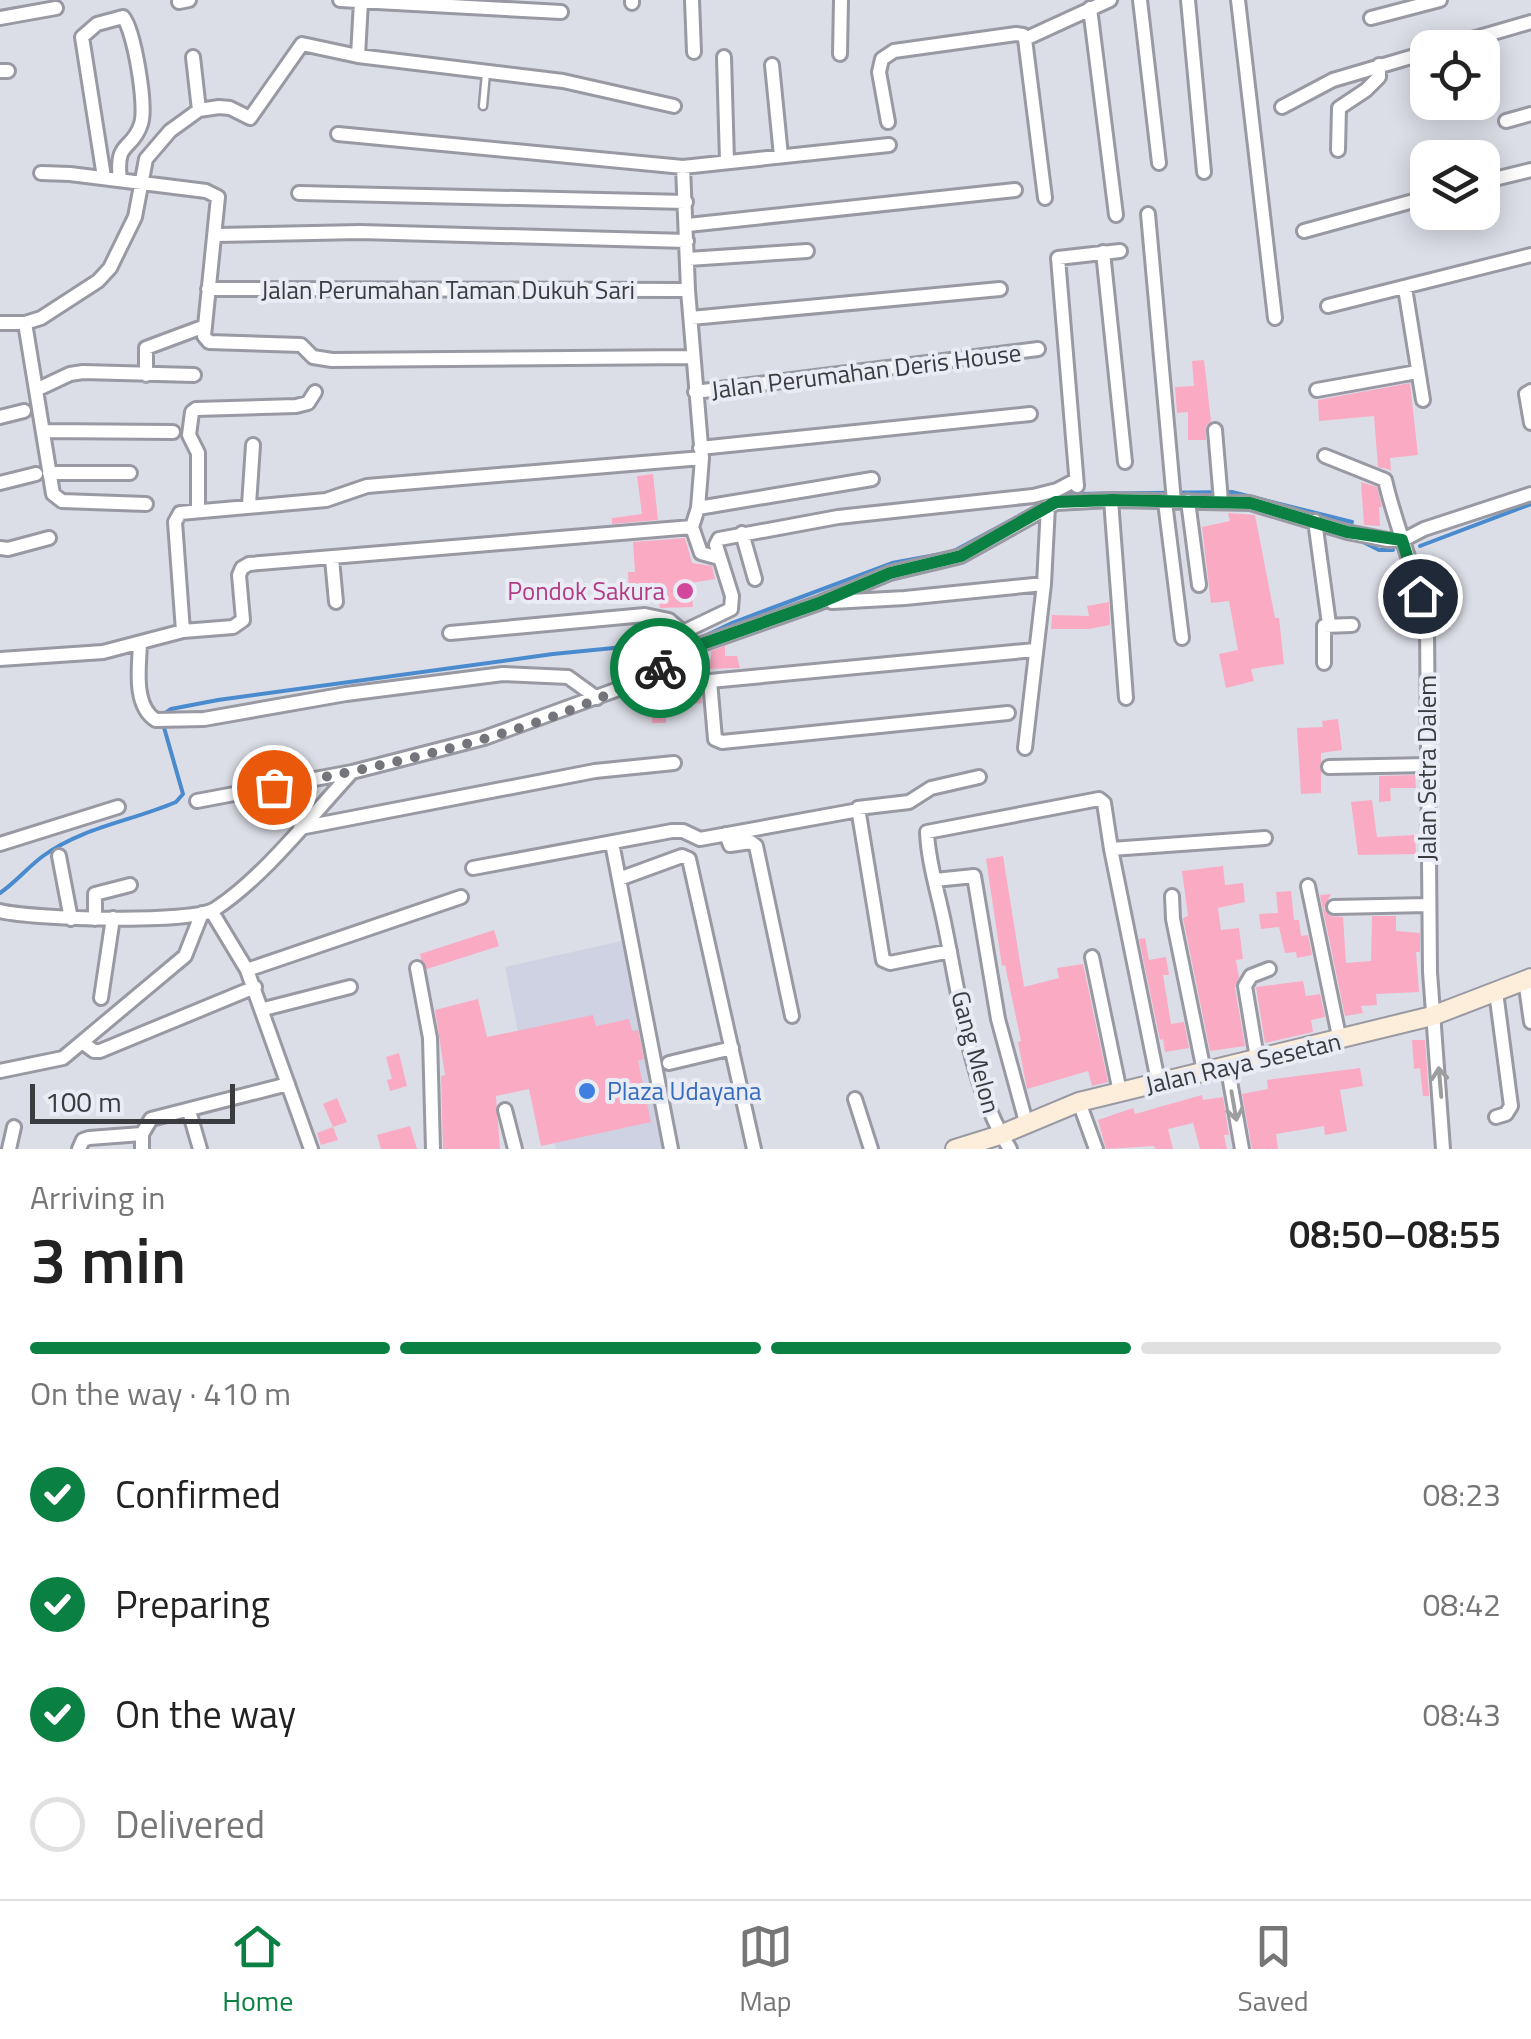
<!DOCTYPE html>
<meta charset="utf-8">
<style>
body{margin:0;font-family:"Titillium Web",sans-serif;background:#f2f2f2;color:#222;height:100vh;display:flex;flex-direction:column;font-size:38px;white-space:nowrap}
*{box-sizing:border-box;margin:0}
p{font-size:32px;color:#767676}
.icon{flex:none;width:55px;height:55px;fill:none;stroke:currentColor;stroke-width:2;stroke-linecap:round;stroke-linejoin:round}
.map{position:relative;height:1149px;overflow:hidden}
.side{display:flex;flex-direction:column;background:#fff;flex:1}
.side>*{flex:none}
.fabs{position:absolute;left:1410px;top:30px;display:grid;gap:20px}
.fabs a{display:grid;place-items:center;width:90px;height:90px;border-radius:20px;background:#fff;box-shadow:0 5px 25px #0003;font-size:50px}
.scale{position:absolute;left:30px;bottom:25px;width:205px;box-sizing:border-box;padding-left:10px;border:5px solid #3b3c3f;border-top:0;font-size:28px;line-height:35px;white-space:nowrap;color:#3b3c3f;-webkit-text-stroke:8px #e9ebf5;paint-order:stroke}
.pin{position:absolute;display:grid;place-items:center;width:85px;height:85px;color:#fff;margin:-42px;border:5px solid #fff;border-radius:50%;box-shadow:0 2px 10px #0007}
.courier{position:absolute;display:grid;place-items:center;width:100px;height:100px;margin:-50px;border:8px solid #0b8043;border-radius:50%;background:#fff;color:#222;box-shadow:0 2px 12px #0007}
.summary em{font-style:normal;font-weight:600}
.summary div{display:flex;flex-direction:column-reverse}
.summary{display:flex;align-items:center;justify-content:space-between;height:170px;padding:0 30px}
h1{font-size:65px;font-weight:600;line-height:75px}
.bar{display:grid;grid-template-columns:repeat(4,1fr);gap:15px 10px;align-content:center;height:120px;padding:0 30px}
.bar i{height:12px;border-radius:8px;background:#e0e0e0}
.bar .active{background:#0b8043}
.bar p{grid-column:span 4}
ol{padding:0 30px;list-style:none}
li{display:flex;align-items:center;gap:30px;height:110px}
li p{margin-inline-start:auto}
li .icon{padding:10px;border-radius:50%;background:#0b8043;color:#fff;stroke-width:4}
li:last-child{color:#767676}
li i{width:55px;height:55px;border:5px solid #e0e0e0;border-radius:50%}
.tabs{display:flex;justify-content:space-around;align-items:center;height:140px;border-top:2px solid #e0e0e0;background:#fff;font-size:28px;color:#767676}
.tabs a{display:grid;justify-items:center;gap:5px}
.tabs .active{color:#0b8043}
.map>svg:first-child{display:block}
.built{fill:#cfd2e2}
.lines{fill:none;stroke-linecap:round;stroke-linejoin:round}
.stream{stroke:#4a8bcf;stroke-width:4}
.building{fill:#faaac3}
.service-casing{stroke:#9899a2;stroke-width:11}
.minor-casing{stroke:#9899a2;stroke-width:18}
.secondary-casing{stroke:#9899a2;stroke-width:22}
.service{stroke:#fff;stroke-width:6}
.minor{stroke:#fff;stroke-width:12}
.secondary{stroke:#fceedb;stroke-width:18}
.oneway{stroke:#9d9e9f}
.done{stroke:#73757a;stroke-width:10;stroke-dasharray:0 18}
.route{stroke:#0b8043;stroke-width:12}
.hotel-dot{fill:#d1479c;stroke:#e9ebf5;stroke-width:4}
.shop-dot{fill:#3f7fe0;stroke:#e9ebf5;stroke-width:4}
.labels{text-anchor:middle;stroke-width:8;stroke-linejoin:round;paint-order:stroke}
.street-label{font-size:25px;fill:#3b3c3f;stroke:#e9ebf5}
.hotel-label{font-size:25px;fill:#b23c85;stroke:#e9ebf5;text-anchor:end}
.shop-label{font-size:25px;fill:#366cbe;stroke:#e9ebf5;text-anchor:start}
</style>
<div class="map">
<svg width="1531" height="1149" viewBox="0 0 1531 1149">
<rect width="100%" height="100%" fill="#dcdee7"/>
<!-- built -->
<path class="built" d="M626,940L637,948L679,1149H556L554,1143L541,1146L505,967Z"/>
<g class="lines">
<!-- stream -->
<path class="stream" d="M1365,543L1379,550H1393
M1420,546L1531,504
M164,714L171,709L218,700L553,654L664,643L686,645L732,623L892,563L952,552L1054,497L1069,494L1232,492L1352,522
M0,893C16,882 28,867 43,856C83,827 132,821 176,802L183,794L163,724"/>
</g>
<!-- building -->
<path class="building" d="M1204,360L1211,421L1206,427V440H1188V412L1177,413L1175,387L1194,386L1192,361Z
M1410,383L1418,455L1390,458L1391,470L1378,467L1374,416L1319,421L1318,400Z
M653,474L658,520L612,524V518L642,514L637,476Z
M1361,482L1377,487L1382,507H1379L1380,526L1364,525Z
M1228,513L1255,515L1275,618H1279L1284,664L1251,669L1254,681L1226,688L1219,654L1238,650L1229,601L1211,603L1202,527L1230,521Z
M685,538L692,563L712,566L715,579L691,583L693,607L660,608L658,592L629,593L628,572H635L633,542Z
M1109,602L1110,625L1088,629H1051L1052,615L1089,616L1087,606Z
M725,646V656H737L740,668L703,669L702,659H711V651Z
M657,681H674L687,689L701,691L702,703L666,706V723H652L651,685Z
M1338,719L1342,750L1321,753V793L1301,794L1297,728L1323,727L1322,721Z
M1415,775L1416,788H1390L1391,801L1379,802V776Z
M1372,800L1377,837L1415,835L1416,854L1358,855L1351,802Z
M1003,856L1024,987L1059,978L1057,968L1083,964L1108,1082L1092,1086L1088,1071L1027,1089L1018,1042L1021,1041L1005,965L1002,966L986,859Z
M1223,866L1225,885L1243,883L1245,902L1218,908L1221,930L1239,928L1243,959L1236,960L1239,977L1235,988L1245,1046L1210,1051L1183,918L1188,916L1182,871Z
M1291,891L1294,920H1299L1301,936L1308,935L1312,955L1297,958L1296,952L1285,953L1279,927L1261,929L1259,914L1278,913L1276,892Z
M1331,894L1324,908L1330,916L1343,917L1346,963L1371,961L1372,916H1396V931L1420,933V952H1416L1419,992L1376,994L1377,1005L1361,1006L1363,1013L1345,1016L1320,895Z
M494,930L499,946L427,969L421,959L420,954Z
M1145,938L1149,960L1166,957L1169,975H1163L1171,1024L1184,1022L1189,1048L1165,1052L1163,1039L1160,1040L1139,939Z
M1303,981L1306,996L1320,994L1325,1017L1311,1020L1313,1032L1265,1043L1256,987Z
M478,999L487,1037L593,1015L596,1026L629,1019L632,1031L638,1030L644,1059L638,1061L651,1122L541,1146L529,1089L496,1096L500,1149H443L441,1076L445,1075L435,1010Z
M1412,1040H1425L1429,1096H1423L1420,1068L1414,1069Z
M399,1053L407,1086L390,1091L387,1080L392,1079L386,1057Z
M1360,1068L1363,1086L1340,1090L1347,1131L1325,1135L1324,1126L1276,1134L1278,1149H1252L1242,1094L1268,1089L1267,1080Z
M1202,1095L1203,1100L1223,1097L1229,1135H1224L1227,1149H1200L1193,1123L1168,1129L1173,1149H1155L1154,1146L1106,1149L1098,1120L1133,1108L1135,1114Z
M337,1098L347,1122L333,1127L338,1140L321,1145L317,1133L333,1127L323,1104Z
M410,1126L417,1149H381L377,1135Z"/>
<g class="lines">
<defs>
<path id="service" d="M483,106L486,73"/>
<path id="minor" d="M340,0L561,12
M632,0V3
M692,0L694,52
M1140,0L1159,163
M1188,0L1204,172
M1238,0L1275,318
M179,2L189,0
M1090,8L1116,215
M0,18L56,8
M1371,18L1440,0
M1025,39L1045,198
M1025,39L1110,0
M1441,48L1531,22
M840,54L841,0
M358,56L361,1
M193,57L199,110
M724,57L727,161
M772,65L781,156
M0,71H8
M1282,107L1333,80L1428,52
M1506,121L1531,114
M888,122L879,72L882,59L894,51L1016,34L1023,35L1025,39
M338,134L683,167L889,145
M1338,150L1339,108L1366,90L1379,77V65
M683,167L688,290L702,458L698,508L692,527L701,553L719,558
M41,173L70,174L206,191L218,197L204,336L209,342L301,345L313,357L332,360L693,357
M104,177L82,37L97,24L123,17C134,30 147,106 141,124C132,152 115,139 120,180
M1482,182L1531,170
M299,193L686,202
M1148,214L1174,501
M688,225L1015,190
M1304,231L1428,197
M216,235L360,232L687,241
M1103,252L1125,462
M688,259L807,251
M1405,288L1423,400
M208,289L688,290
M1328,306L1531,255
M691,318L1000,289
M0,323H25L41,318L98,281L110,268L135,217L146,159L170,131L199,110L219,107L230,108L250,118L302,44L358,56L563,81L674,106
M25,323L53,494L62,501L146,504
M146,375V348L205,326
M36,390L70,374L83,372L194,375
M1317,390L1417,372
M1531,391L1526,394L1531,423
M695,392L1038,349
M0,417L24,411
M1215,430L1221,501
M44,431L173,432
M700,448L1030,414
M1325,456L1385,480C1396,529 1418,576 1427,626L1430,972L1443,1149
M49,473H130
M0,483L36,474
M1077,486L1058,258L1120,251
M1111,500L1126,698
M1188,501L1199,585
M1165,502L1182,638
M249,505L253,445
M698,508L872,479
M198,511V453L189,435L192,412L196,409L296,406L308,403L315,392
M1315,521L1329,624
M742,533L755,579
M0,548L8,549L49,538
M332,559L336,602
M832,602L905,598L1044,584
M183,631L175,522L180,513L326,500L367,486L702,458
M450,633L645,615L669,620L683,632
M140,644C139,667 133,706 156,720L204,719L346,694L503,674L568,677L597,698
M1035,650L710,681L691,680L682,675L675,643L683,632L731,609L732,596L716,545L719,539L838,517L1033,496L1057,490L1076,480
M0,659L103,652L183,631L233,627L243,620L239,575L242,568L249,564L692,527
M1324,663V626L1352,625
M710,681L715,739L722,742L1008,713
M1025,748L1044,584L1048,506
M1329,767L1428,765
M197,801L352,772L484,738L632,684L702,644L819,603L890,573L961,556L1056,503L1111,500L1250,503L1347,532L1388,540H1403L1424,529L1531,494
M300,828L595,771L674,763
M726,834L730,845L751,842L756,846L792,1016
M612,843L671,1149
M0,844L118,807
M1111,849L1158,1081
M59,856L71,919
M473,868L672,831H683L700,839L853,811
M619,879L682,856L689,859L754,1149
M935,880L974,876L998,1019L1026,1122
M1308,886L1340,1041
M1172,896L1173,919L1204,1071
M1334,907L1428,905
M0,911C31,919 193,924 215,909C263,878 312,815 352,772
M212,912L247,970L311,1149
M95,919V894L130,885
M950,951L890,963L883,960L858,808L909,802L931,788L979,777
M1092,957L1120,1092
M417,968L430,1038L433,1149
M247,970L461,897
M1525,980L1531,1022
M1496,992L1511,1106L1506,1114L1496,1117
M101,998L113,918
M264,1009L350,987
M82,1042L94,1051H100L255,987
M1257,1058L1245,986L1251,976L1269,969
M669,1063L732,1048
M1227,1064L1242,1149
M0,1071L63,1058L185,956L202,913
M855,1099L871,1149
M1079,1102L1096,1149
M505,1110L515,1149
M189,1111L200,1149
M9,1149L14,1127
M79,1149L83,1140L89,1138L142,1134
M142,1149V1134L151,1119L288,1084
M1010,1149C970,1088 959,993 944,922C938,893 928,861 927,832L1099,799L1104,803L1111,849L1265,838"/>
<path id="secondary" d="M955,1149L1000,1135L1079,1102L1432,1016L1531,978"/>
</defs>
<!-- service casing -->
<use href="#service" class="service-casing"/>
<!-- minor casing -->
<use href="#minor" class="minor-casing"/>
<!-- secondary casing -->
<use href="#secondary" class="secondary-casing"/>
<!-- service -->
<use href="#service" class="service"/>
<!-- minor -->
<use href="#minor" class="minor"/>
<!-- secondary -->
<use href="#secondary" class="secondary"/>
</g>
<!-- one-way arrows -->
<defs><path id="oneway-shaft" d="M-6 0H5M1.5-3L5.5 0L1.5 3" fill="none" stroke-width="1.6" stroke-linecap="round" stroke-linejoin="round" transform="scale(2.5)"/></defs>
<g class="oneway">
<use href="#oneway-shaft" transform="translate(1440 1082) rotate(-95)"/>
<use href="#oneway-shaft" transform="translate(1234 1106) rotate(80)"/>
</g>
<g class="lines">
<!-- done -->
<path class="done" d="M274,787C399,763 550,731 660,668"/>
<!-- route -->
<path class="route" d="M660,668L702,644L819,603L890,573L961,556L1056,502L1112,500L1250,503L1347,532L1402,540L1420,596"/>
</g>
<!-- markers -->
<circle class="hotel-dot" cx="685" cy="591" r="10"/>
<circle class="shop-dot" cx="587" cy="1091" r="10"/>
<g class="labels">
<!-- street labels -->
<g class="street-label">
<text x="448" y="299">Jalan Perumahan Taman Dukuh Sari</text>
<text transform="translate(866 371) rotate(-7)" y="9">Jalan Perumahan Deris House</text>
<text transform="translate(1427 768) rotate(-90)" y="9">Jalan Setra Dalem</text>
<text transform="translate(976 1052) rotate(75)" y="9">Gang Melon</text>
<text transform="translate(1243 1063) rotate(-13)" y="9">Jalan Raya Sesetan</text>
</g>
<!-- hotel labels -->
<g class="hotel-label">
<text x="665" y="600">Pondok Sakura</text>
</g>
<!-- shop labels -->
<g class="shop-label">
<text x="607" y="1100">Plaza Udayana</text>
</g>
</g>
</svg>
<div class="fabs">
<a><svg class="icon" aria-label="locate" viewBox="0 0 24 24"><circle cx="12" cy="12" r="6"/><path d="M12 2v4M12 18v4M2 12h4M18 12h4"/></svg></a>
<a><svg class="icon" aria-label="layers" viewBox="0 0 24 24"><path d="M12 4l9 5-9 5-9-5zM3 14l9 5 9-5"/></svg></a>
</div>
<div class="scale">100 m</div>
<div class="pin" style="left:274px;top:787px;background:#ea580c"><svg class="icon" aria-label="bag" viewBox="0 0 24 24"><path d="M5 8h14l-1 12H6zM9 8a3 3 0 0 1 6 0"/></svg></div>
<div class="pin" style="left:1420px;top:596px;background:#1f2937"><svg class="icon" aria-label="home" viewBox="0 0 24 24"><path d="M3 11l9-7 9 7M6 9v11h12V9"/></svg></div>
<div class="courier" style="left:660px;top:668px"><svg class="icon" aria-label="bike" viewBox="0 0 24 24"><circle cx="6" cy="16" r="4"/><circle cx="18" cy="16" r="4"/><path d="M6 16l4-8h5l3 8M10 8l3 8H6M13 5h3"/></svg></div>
</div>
<section class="side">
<div class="summary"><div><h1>3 min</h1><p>Arriving in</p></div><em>08:50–08:55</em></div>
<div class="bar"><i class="active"></i><i class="active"></i><i class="active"></i><i></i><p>On the way · 410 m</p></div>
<ol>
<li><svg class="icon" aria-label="check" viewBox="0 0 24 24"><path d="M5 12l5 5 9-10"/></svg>Confirmed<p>08:23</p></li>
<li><svg class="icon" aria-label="check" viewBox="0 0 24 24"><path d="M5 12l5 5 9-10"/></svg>Preparing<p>08:42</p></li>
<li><svg class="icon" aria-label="check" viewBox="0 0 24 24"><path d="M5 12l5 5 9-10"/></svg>On the way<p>08:43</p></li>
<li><i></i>Delivered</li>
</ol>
</section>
<nav class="tabs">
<a class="active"><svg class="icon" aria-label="home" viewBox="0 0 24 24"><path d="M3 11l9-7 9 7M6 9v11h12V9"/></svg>Home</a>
<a><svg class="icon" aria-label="map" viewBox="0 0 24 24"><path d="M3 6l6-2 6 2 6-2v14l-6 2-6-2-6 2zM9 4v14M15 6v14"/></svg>Map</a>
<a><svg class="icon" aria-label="saved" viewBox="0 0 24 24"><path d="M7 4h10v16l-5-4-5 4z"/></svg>Saved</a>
</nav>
